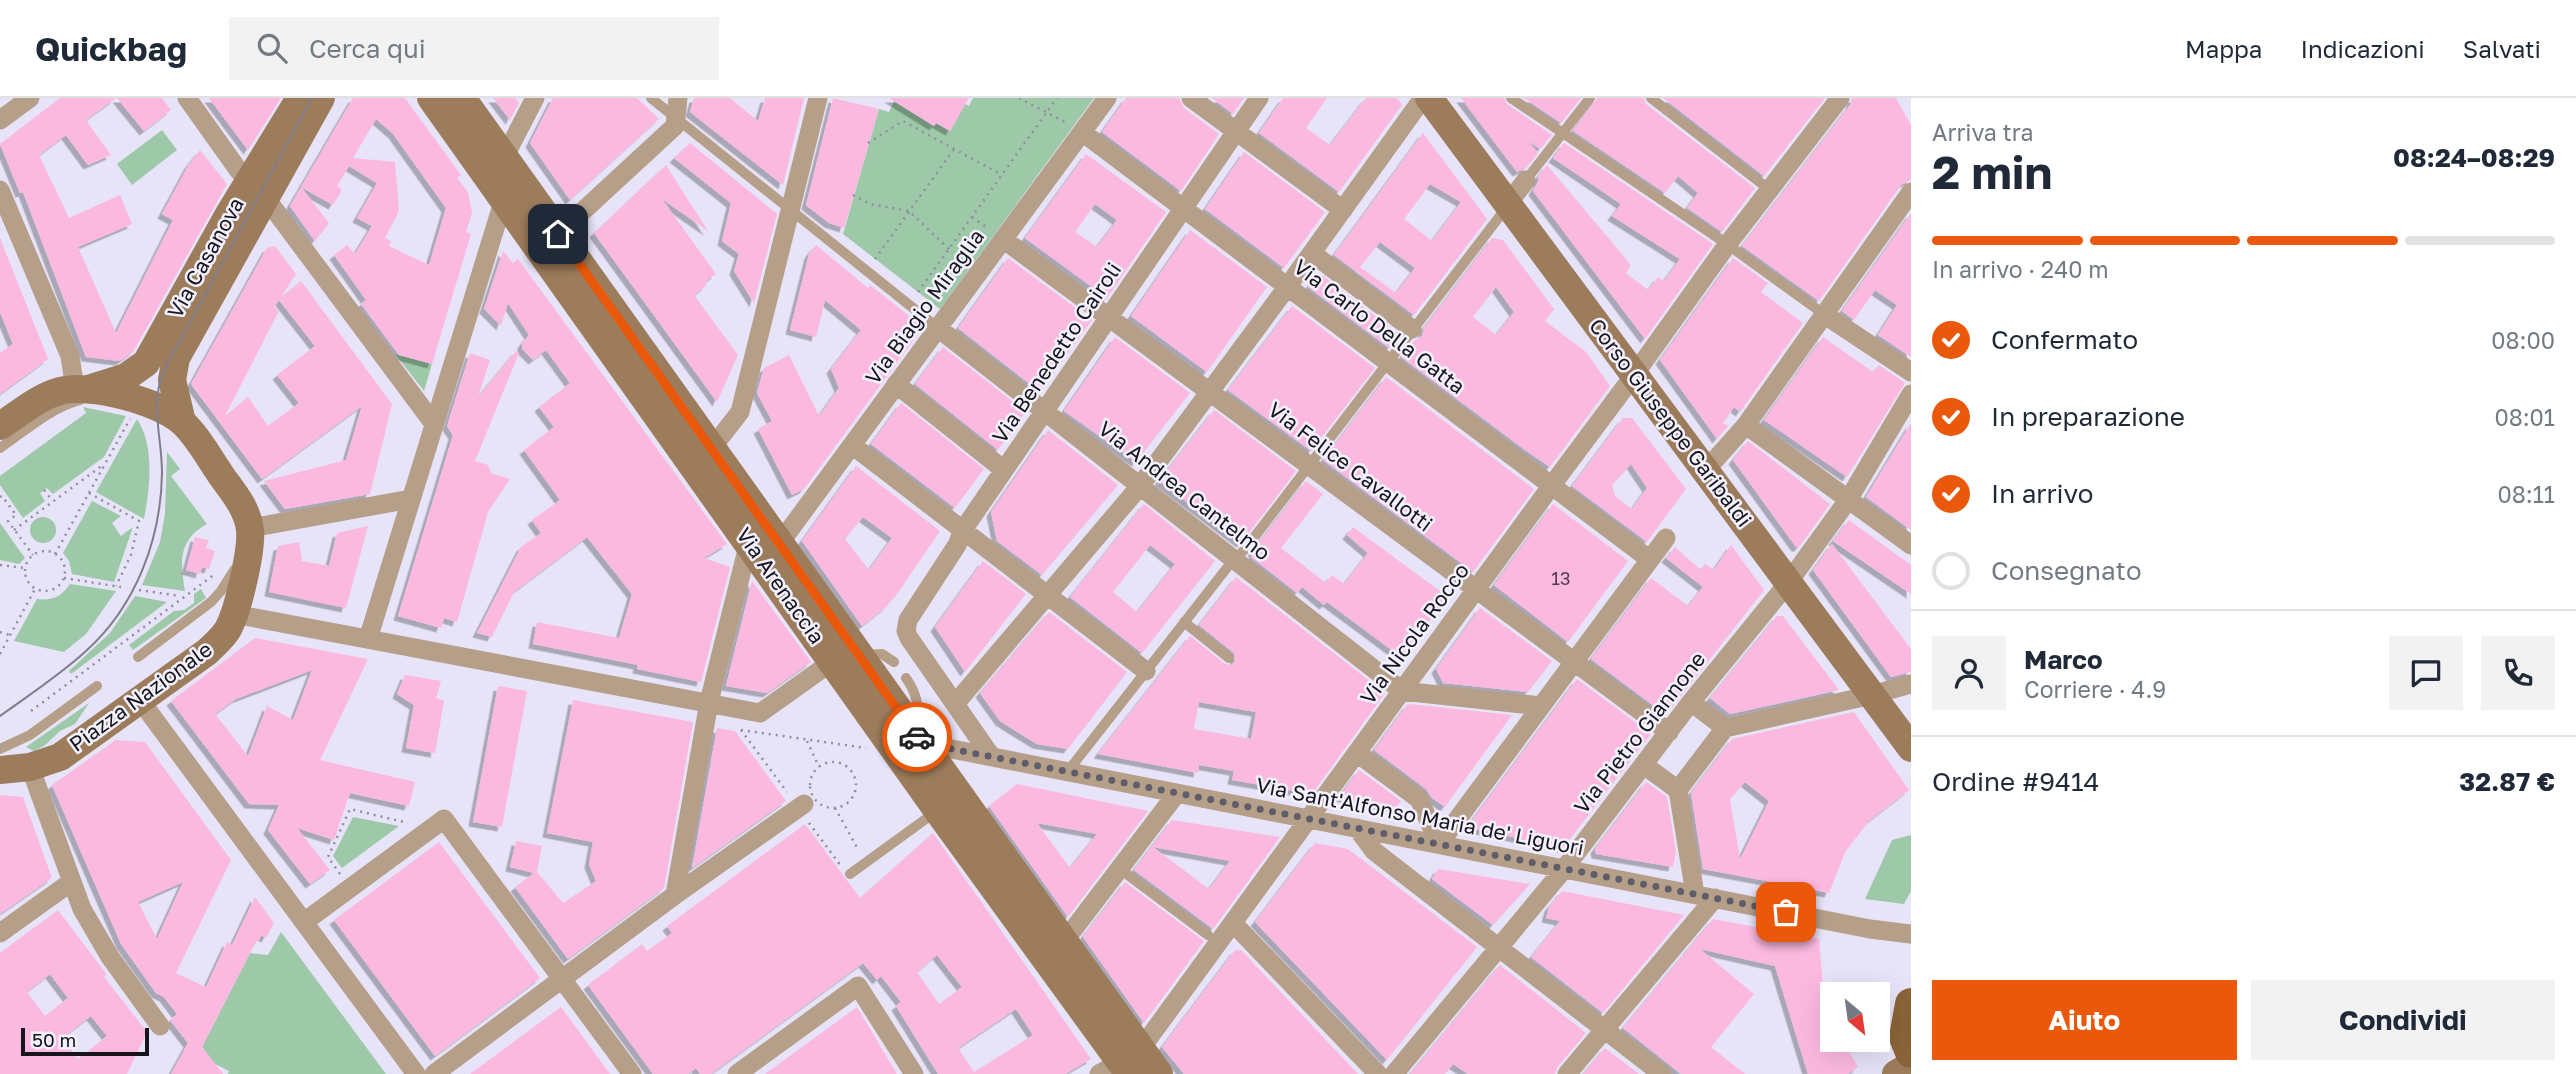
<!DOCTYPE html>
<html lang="it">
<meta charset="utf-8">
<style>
body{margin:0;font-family:"Golos Text",sans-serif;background:#f2f2f3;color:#1f2937;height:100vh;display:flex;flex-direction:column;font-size:26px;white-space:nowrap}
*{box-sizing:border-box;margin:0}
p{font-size:23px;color:#747a83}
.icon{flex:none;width:38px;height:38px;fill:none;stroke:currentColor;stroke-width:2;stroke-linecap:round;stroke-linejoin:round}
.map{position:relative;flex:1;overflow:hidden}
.details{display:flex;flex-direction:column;background:#fff;width:665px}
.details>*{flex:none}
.needle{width:46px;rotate:151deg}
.controls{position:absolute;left:1820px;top:884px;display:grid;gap:14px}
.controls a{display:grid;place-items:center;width:70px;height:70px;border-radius:0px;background:#fff;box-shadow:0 7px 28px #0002;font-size:35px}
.scale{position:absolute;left:21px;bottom:18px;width:128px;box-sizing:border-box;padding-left:7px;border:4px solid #16151c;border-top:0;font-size:19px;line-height:24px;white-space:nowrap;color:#16151c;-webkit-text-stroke:5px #f4f1fe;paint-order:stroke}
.pin{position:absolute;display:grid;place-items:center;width:60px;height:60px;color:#fff;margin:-30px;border-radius:14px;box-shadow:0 4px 10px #0006}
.courier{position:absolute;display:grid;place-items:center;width:70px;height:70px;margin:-35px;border:5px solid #ea580c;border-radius:50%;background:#fff;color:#222;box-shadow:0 2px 9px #0007}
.head em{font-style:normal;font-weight:700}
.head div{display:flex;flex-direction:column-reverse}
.head{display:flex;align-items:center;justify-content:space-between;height:119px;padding:0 21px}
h1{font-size:46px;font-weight:700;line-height:52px}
.bar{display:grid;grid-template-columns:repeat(4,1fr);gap:10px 7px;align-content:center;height:84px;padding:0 21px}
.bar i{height:9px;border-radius:5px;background:#e0e1e3}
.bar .current{background:#ea580c}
.bar p{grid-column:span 4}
.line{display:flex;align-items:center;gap:18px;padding:0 21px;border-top:2px solid #e0e1e3}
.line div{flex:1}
.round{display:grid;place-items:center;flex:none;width:74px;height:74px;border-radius:0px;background:#f2f2f3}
ol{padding:0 21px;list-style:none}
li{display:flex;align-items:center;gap:21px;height:77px}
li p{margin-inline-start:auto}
li .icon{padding:7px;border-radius:50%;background:#ea580c;color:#fff;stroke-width:4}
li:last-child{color:#747a83}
li i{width:38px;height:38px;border:4px solid #e0e1e3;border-radius:50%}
.action{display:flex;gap:14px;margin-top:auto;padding:14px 21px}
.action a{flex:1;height:80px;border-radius:0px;background:#ea580c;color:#fff;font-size:28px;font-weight:700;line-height:80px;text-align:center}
.action a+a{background:#f2f2f3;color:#1f2937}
header{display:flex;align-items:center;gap:42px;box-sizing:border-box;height:98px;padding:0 35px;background:#fff;border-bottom:2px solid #e0e1e3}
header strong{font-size:33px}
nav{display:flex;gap:38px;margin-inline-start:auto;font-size:24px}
.search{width:490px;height:63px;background:#f2f2f3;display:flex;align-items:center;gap:18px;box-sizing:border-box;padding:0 24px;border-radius:0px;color:#747a83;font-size:26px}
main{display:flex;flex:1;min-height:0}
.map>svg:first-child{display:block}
.green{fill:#9dc9a8}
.building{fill:#fcb9e0;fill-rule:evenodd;filter:url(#shadow)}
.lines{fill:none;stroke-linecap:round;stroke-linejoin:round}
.path{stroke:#918e9e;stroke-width:2.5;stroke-dasharray:2 5;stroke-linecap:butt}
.lane{stroke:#b69f89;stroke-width:10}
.street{stroke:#b69f89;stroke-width:19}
.secondary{stroke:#9d7c5b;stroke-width:28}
.primary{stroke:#8b6339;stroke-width:32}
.tram{stroke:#807d8b;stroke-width:2}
.done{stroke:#5f5d69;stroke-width:7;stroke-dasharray:0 12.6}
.route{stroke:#ea580c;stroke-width:9}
.labels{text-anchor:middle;stroke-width:5;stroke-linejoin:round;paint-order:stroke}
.number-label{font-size:18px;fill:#503e4d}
.street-label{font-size:21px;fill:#16151c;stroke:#f4f1fe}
</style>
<header>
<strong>Quickbag</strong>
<div class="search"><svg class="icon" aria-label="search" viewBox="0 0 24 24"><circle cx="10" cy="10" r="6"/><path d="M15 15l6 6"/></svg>Cerca qui</div>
<nav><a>Mappa</a><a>Indicazioni</a><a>Salvati</a></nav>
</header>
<main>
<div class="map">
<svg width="1911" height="976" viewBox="0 0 1911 976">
<defs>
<filter id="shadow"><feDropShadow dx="-4.5" dy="4.5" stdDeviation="0" flood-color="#0004"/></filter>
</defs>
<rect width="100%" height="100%" fill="#e7e3f8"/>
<!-- green -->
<path class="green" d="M973,0H1094L940,211L843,136L879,11L889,14L894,3L934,28L936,25L950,33L965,6L969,8Z
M162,32L177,52L132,87L117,66Z
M395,256L432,266L424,293Z
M83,309L126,318L104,359L53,396L47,390L40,395L45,403L23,420L0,387V378L86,315Z
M137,321C155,348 150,390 144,421L96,394Z
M167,354L180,371L171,378L207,426C178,442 180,464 185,493L142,487L160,444L165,416Z
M92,403L121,418L112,425L121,438L133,429L114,484L72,476L69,463L63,455Z
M30 432a13 13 0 1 1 26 0a13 13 0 1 1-26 0Z
M0,425L25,460L19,466L0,462Z
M70,486L116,493L86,536L64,554L14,543L37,501C52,503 61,499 70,486Z
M201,491L206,500L133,552L129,547L174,513L184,512L194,505V496Z
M135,498L167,504L71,576L69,573L110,535Z
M89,605L75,626L60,633L44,648L34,653L26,649Z
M353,719L399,728L342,770L333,758Z
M1911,737V793L1904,806L1865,801L1892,742Z
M281,834L386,976H228L229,973L215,966L202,949L250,855L268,857Z"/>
<!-- building -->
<path class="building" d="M60,0H116L86,22L111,57L88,67L66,37L39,57L69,120L120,97L132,126L78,149L116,235L173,122L162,116L188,68L200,52L227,86L133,254L120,263L86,259L23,94L20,95L0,46Z
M117,0H162L171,12L144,33Z
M209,0H281L248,52Z
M353,0H405L461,77L457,80L468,94L472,115L466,134L471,136L432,266L399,257L361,206L366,202L334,157L347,147L355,156L372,128L357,120L377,85L349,68L337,88L342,92L333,107L301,89ZM376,21L392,35L391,33L446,110L429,167L389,148L391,143L385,140L399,113L395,64L353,60Z
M493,0H515L519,5L510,22Z
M553,0H637L659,21L570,102L530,45Z
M694,0H730L758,23L765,0H804L783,87L690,14Z
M833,0L879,11L844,130L829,125L806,107Z
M889,0H969L950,33L936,25L934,28Z
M1126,0H1179L1184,10L1219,36L1181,93L1102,34Z
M1212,0H1244L1233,16Z
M1283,0H1327L1306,30L1330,47L1366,0H1397L1402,7L1339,94L1259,35Z
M1461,0H1504L1507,6L1552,37L1540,51L1528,43L1538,55L1526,70L1517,74Z
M1524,0H1581L1561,25Z
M1597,0H1644L1646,6L1755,90L1722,134L1687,110L1698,95L1678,78L1665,95L1573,33Z
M1663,0H1825L1764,78Z
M1852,0H1896L1911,27V82L1901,87L1819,203L1742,148L1850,7Z
M1423,35L1487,121L1414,217L1334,157ZM1430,86L1461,104L1432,143L1404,121ZM1380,144L1415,170L1396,195L1360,169Z
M690,45L777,116L754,205L734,173L739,156L722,143L731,105L674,60Z
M1564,45L1713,146L1645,241L1533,93L1538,84V79L1547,67L1631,167L1626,175L1648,192L1658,179L1664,183L1680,161L1612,118L1621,106L1553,60Z
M1244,54L1325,114L1284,170L1205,111Z
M1086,56L1166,114L1107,200L1025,140ZM1095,106L1117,122L1097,149L1075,134Z
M666,67L708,133L662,101L716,176L705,184L707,187L694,197L738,257L717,304L594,135Z
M301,89L329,125L315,143L290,108Z
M1911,115V259L1878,237L1897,207L1875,192L1854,222L1842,213Z
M1190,132L1267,189L1207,274L1131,218Z
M0,140L48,261L0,296V255L13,246L0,214Z
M1492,140L1503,142L1554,211L1545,223L1586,254L1610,288L1550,369L1525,352L1401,259L1414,243L1422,238L1424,230ZM1496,189L1514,214L1496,237L1473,219Z
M816,147L868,190L870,187L923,229L804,391L792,397L758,331L772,323L757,295L764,270L789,257L819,318L839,290L831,271L861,232L825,202L816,239L790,232L809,156Z
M275,148L296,176L281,199L301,183L392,306L370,396L285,411L264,383L346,362L362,308L262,381L191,286L267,150ZM279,202L315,248L277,277L299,305L268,328L248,299L225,318L279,213L274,209Z
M503,153L513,165L518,161L727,446L704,460L730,469L701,584L637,571L638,567L533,546L537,524L619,540L632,496L587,439L514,494L492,539L477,535L521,449L541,435L532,422L560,402L524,352L554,329L539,309L570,285L546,252L533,262L522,251V246L529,237L508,205L501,228L484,211Z
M1008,160L1092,222L1040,294L958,230Z
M1733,160L1768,185L1761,194L1803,225L1740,314L1734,309L1723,325L1728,328L1717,341L1660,262Z
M1319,175L1400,237L1389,250L1308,189Z
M1292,208L1375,270L1311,353L1228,292Z
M1115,239L1190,295L1136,364L1064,313Z
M1823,239L1873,274L1879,267L1905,285L1847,379L1764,322Z
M943,249L1026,314L998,352L915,286Z
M516,253L519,255L475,363L488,367L491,375L510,381L488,414L457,524L444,520L441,530L398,518L453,337L447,328L470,255L490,262L478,299Z
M1386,279L1534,391L1473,474L1323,362Z
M901,305L984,371L955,410L871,346Z
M1214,312L1296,373L1241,445L1159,383Z
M1623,320H1632L1686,391L1647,444L1572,388ZM1631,366L1647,390L1632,411L1615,398L1612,387Z
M1911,325V432L1866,399Z
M1048,332L1118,387L1042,477L997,443L991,414Z
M1748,343L1830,406L1799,449H1796L1733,362Z
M856,368L940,433L897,496L886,509L862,528L802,443ZM863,419L892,440L869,472L845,441Z
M1306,383L1323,396L1281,450L1326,485L1332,477L1344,486L1368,455L1347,437L1353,429L1448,499L1401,559L1327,504L1324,507L1302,489L1297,495L1251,459L1254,455L1252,454Z
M1144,406L1215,463L1142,555L1070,499ZM1150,447L1175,466L1137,514L1113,494Z
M1553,406L1628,463L1568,544L1494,487Z
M1849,422L1911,467V496L1833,443Z
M368,428L346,510L269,494L278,448L299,444L302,463L329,468L337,435Z
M195,439L209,442L206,450L215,453L209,471L202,469L200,476L186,472Z
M1832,446L1911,551V574L1891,579L1813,472Z
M1731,447L1764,492L1666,617L1591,561L1651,480L1688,508L1703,489L1666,460L1675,449L1701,472L1705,466L1714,472Z
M983,463L1026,496L965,574L935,529Z
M1236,479L1385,595L1312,696L1232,682L1234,673L1199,667L1198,675L1098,656L1190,538L1225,566L1231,567L1235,564L1234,555L1199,527ZM1199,604L1256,614L1251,641L1194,631Z
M752,483L811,564L767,595L726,588Z
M1480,510L1552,563L1528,594L1443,585L1436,571Z
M1049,514L1127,574L1068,651L1037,646L1000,623L980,595Z
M1777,518H1783L1839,592L1730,616L1710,600Z
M255,540L368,561L320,662L415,684L409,708L350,695L334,742L297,730L330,772L310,786L268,732L279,707L249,706L171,603ZM312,572L293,622L267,608L248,658L215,616L236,601Z
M405,577L441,583L436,600L444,603L435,655L406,650L414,607L397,596Z
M1577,581L1651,636L1563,750L1471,730V724Z
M498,588L527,593L502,729L473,724Z
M573,602L693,624L664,790L568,861L515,789L534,775L510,769L516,743L542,748L537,774L563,805L596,783L589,766L593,744L547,735Z
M1410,606L1512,617L1445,709L1432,700L1426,691L1374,652L1407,607Z
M1854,614L1909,692L1869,723L1845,754L1829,795L1703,771L1691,695L1732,641ZM1745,684L1769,703L1740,761L1730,701Z
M717,630L735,633L786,703L692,770Z
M116,642L145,644L231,762L176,875L206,889L227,844L232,847L255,799L274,825L266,840L261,837L258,844L256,843L202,949L223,976H171L188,945L170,922L177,916L164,899L156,895L121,846L52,687ZM183,784L157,841L138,804Z
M1359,672L1401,703L1396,710L1339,699Z
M1646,684L1667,699L1676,754L1673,769L1596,756L1595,751Z
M1017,686L1148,713L1068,819L989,708ZM1037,725L1097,736L1070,770Z
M0,697L23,699L52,780L0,816Z
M1172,722L1280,739L1213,831L1134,772ZM1153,749L1230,763L1209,791Z
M805,726L860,800L933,735L1091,961L1065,976H938L896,908L901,904L881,878L877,882L863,865L711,976H700L696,970L688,976H653L588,887L642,846L647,853L672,835L667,828ZM937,857L962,889L939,906L917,874ZM1016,911L1033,937L974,974L958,950Z
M439,744L540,880L435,958L334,822Z
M1315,745L1348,751L1477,849L1387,962L1255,824Z
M1438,771L1530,786L1493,827L1432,781Z
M1125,784L1204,843L1144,925L1083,839Z
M1562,793L1684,817L1603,915L1531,859L1560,823L1546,820L1549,809Z
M58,812L107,877L104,879L147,934L127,976H0V855ZM50,876L68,900L45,918L27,894ZM91,918L107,938L78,961L62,940Z
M1713,821L1819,841L1823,889L1832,922V942H1842L1858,969L1848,976H1808L1775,868L1700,851L1754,896L1711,949L1745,976H1681L1623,930Z
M1235,852H1241L1358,976H1184L1162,949Z
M1500,867L1586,935L1558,968L1555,976H1468L1453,966L1445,976H1410Z
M561,909L610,976H470Z
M857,909L897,976H765Z
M1605,950L1639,976H1583Z"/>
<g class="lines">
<!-- path -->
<path class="path" d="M1019,0L1067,25
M868,45L903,23L1002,77
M853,97L870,106L909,113L949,151
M972,119L989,131
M875,161L954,51
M918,194L1057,0
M44,392L53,403
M89,395L139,423L131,457L116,488
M0,399L2,398L16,417L8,423L33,457
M14,432L103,367
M25 473a20 20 0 1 1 40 0a20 20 0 1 1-40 0Z
M55,456L130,321
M0,467L25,470
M64,480L121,489
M139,492L180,498
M0,534L10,537
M0,556L35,491
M31,613L215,476
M741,632L787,694
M741,632L866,650
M807,643L819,669
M810 687a23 23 0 1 1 46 0a23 23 0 1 1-46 0Z
M835,710L859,753
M809,725L841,768
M340,776L328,759L350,711L408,725"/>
<!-- lane -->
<path class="lane" d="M651,0L938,230
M1511,0L1724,144L1825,217
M1651,0L1770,92
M1526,82L1590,0
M0,350C25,333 50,310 80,302
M1184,524L1229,560
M864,557L882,556L894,564
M138,559L211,504L221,493L235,471
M906,580C917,596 919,607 916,625
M0,651L30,637L97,588
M1068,673L1230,466L1246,450L1506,110
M1120,771L1208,837
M850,776L934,715"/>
<!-- street -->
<path class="street" d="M187,0L239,73L265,99L434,326
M1191,0L1343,112
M0,22L30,0
M1082,34L1649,461
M504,60L535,0
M0,92L70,258L75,291
M1508,106L1526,82
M558,136L675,28L678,0
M1003,141L1669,634
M1312,155L1412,231
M1825,217L1911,274
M938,230L1402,593L1541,608
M896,286L1004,372
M1746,327L1911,447
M852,347L1146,573
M712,350L740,314L818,0
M1705,373L1746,327L1911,94
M250,430L411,401
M780,445L1107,0
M234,516L760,615L833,563
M368,541L504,101
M140,602L416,976
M955,606L1140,388L1293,181L1423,0
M1725,630L1872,597L1911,586
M921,645L1870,831L1911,836
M1357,655L1419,701L1439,746
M991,658L909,540L906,533L908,522L957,447L963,432L1259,0
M1644,667L1678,692L1725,630L1691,604
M30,669L82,811L110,859L160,928
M1678,692L1695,796
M1357,730L1374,753L1662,976
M1439,746L1666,440
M675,797L709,604L749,444
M304,824L444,721L632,976
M1233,825L1378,976
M0,835L71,784
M1063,845L1177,695
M1140,952L1552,387L1634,277L1727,147L1840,0
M434,976L675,797L804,706
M737,976L858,888L914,976
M1099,976L1120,964
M1394,976L1564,771L1691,604L1788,485L1848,402L1911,296
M1567,976L1715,800"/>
<!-- secondary -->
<path class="secondary" d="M431,0L942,719L1129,976
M462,0L1159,976
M1429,0L1911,650
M91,290L126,279L146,265L229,116L300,0
M182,324L172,282L176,260L321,0
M0,328C19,316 38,299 60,293C90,285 159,303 182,324C197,337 211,363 223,380C234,395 248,412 250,432C252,452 238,513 228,531C223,540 214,547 207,554L60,659L30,669L0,672
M1896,976L1911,967"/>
<!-- primary -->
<path class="primary" d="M1911,906L1905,939L1911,954"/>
<!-- tram -->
<path class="tram" d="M0,618C29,597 60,577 86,553C136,508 161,441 162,375C162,339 150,309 163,274L312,0"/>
</g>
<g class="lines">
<!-- done -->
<path class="done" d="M917,639L921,645L1786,814"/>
<!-- route -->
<path class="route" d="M558,136L917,639"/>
</g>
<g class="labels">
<!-- number labels -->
<g class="number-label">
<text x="1561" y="487">13</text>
</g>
<!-- street labels -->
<g class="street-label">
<text transform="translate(206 160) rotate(-61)" y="7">Via Casanova</text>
<text transform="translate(925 209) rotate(-54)" y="7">Via Biagio Miraglia</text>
<text transform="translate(1379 229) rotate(37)" y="7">Via Carlo Della Gatta</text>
<text transform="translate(1057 255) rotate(-56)" y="7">Via Benedetto Cairoli</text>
<text transform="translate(1670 325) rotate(53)" y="7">Corso Giuseppe Garibaldi</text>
<text transform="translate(1350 369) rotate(37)" y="7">Via Felice Cavallotti</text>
<text transform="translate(1184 393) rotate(38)" y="7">Via Andrea Cantelmo</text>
<text transform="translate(780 488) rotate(55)" y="7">Via Arenaccia</text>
<text transform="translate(1415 536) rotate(-54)" y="7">Via Nicola Rocco</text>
<text transform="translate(141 599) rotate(-36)" y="7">Piazza Nazionale</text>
<text transform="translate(1640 635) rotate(-52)" y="7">Via Pietro Giannone</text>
<text transform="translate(1420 719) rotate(11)" y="7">Via Sant'Alfonso Maria de' Liguori</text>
</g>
</g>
</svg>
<div class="controls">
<a><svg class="needle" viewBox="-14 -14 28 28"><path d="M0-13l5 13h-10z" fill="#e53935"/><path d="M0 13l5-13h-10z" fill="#747a83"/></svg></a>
</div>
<div class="scale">50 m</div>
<div class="pin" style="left:1786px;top:814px;background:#ea580c"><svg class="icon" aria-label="bag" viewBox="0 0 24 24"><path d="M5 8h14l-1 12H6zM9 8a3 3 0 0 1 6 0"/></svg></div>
<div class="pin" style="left:558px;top:136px;background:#1f2937"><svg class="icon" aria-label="home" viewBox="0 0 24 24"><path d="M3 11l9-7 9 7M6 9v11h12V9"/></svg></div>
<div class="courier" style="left:917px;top:639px"><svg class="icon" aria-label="car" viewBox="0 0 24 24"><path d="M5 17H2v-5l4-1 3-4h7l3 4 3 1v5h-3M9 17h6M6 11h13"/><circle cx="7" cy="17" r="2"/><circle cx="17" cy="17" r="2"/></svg></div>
</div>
<section class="details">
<div class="head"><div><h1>2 min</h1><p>Arriva tra</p></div><em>08:24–08:29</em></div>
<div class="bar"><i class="current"></i><i class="current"></i><i class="current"></i><i></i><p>In arrivo · 240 m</p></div>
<ol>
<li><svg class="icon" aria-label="check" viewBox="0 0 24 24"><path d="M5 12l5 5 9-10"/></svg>Confermato<p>08:00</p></li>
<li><svg class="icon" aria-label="check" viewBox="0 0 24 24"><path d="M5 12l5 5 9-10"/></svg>In preparazione<p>08:01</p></li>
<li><svg class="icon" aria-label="check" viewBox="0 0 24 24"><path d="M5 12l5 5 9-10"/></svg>In arrivo<p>08:11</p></li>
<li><i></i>Consegnato</li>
</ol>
<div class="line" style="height:126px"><a class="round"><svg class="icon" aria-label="person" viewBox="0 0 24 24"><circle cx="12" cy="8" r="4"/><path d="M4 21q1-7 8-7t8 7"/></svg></a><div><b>Marco</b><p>Corriere · 4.9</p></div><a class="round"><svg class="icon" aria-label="chat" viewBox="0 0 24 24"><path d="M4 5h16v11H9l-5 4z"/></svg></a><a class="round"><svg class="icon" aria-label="phone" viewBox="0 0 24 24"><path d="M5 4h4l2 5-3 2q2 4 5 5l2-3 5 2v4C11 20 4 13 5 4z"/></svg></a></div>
<div class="line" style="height:91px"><div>Ordine #9414</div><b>32.87 €</b></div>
<div class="action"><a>Aiuto</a><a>Condividi</a></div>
</section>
</main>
